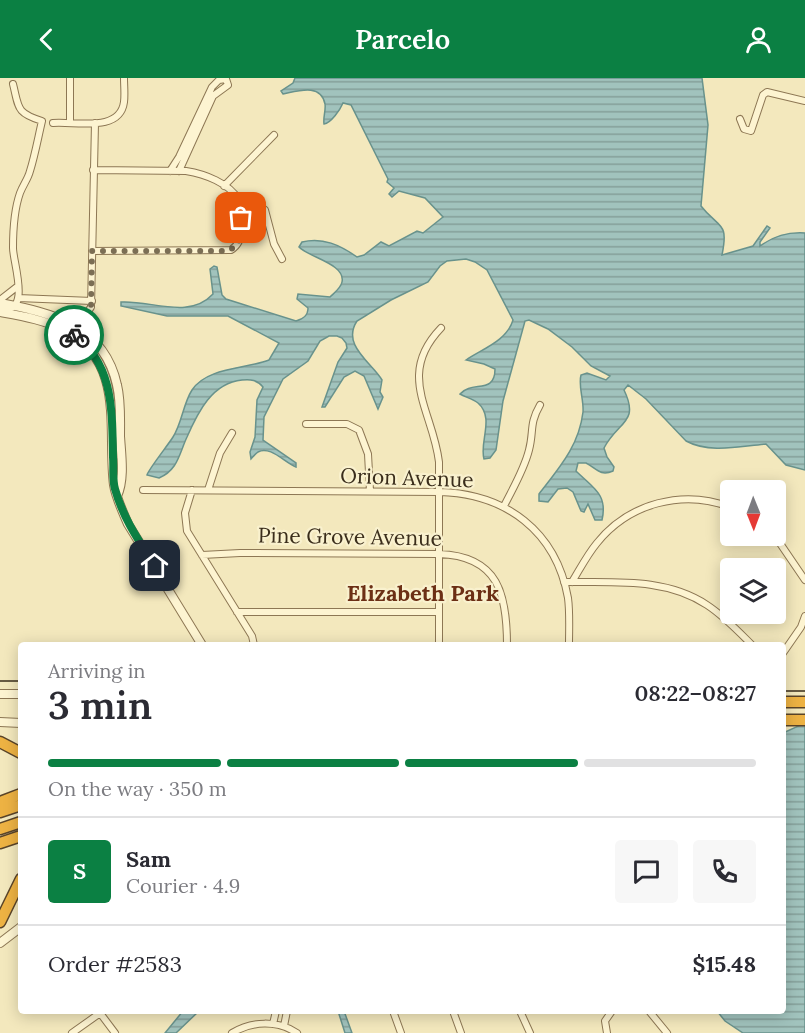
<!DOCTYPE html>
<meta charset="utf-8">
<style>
body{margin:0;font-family:Lora,serif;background:#f7f7f7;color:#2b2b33;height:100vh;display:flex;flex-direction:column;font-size:22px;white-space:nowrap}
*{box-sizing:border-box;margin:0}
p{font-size:20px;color:#7c7c81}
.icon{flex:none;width:33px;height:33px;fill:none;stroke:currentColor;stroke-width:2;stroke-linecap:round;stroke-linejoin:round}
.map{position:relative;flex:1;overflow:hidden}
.panel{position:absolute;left:18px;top:564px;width:768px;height:372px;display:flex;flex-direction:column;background:#fff;border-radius:6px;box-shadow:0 3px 15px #0003}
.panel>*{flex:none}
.needle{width:39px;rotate:179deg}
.buttons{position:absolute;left:720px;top:402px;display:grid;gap:12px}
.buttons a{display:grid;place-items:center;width:66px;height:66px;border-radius:6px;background:#fff;box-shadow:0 3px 15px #0003;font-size:30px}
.pin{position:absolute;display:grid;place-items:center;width:51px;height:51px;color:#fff;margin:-26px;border-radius:12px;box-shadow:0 3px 9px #0006}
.courier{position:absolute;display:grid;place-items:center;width:60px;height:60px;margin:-30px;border:4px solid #0b8043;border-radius:50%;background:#fff;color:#222;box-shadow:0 2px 8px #0007}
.head em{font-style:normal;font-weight:600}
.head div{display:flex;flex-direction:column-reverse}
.head{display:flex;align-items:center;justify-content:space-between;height:102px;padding:0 30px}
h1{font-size:39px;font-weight:600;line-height:45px}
.bar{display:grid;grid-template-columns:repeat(4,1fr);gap:9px 6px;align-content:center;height:72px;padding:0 30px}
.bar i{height:8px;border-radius:4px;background:#e1e1e2}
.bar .selected{background:#0b8043}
.bar p{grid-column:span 4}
.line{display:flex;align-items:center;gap:15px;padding:0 30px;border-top:2px solid #e1e1e2}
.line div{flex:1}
.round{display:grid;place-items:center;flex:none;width:63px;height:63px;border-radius:6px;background:#f7f7f7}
header{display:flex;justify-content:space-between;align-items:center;height:78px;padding:0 30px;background:#0b8043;color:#fff;font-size:27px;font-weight:600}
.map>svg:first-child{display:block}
.water{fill:url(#water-rules);stroke:#68928c;stroke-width:1.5}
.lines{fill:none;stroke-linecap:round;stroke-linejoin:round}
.minor-casing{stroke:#8d7754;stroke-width:8}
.tertiary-casing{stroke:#8d7754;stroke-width:10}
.motorway-casing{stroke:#5a4429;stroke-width:13}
.minor{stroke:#fdf4d1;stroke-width:6}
.tertiary{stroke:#fdf4d1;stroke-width:8}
.motorway{stroke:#edb243;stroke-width:10}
.tram{stroke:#3a2d1b;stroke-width:1.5}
.done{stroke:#7b6e54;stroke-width:6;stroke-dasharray:0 10.8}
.route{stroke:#0b8043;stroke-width:8}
.labels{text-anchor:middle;stroke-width:4.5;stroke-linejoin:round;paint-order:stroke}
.street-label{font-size:21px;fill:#3a2d1b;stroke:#f9f1ce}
.neighbourhood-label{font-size:22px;font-weight:bold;fill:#6c2f15;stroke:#f9f1ce}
</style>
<header><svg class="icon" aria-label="back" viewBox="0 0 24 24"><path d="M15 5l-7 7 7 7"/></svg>Parcelo<svg class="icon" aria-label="person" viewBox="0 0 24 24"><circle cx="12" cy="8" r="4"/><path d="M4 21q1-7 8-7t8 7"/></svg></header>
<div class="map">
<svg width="805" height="955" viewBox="0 0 805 955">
<defs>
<pattern id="water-rules" width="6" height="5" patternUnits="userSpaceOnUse" patternTransform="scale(1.5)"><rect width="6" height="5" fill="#a1c3bd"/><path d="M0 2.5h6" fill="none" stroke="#849f99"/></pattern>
</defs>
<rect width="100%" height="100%" fill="#f3e8bd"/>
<!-- water -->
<path class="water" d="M295,0H702L708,47L701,128C719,151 729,143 722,177L753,168L767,148L770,150L760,164V168C774,158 787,154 805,155V392L786,387L766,366C741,368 710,376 686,363L646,321L628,307L624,312C640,345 618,343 604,370L607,379L614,389L613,393C600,399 596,390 586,385H578L576,393C593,410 608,416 602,442H595L588,426L584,434L581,433L573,414L567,410L558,411L548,424L539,423V416C559,390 579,368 583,334C584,322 578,308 581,297L587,295L606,302L610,298L591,288L572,269L548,251L529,242L525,243L503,323L496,372L490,380L484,381C479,364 495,340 478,325C473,321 465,319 460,316C472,302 495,317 495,291L484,286L466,282C482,271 507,263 513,242L487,192L475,184L466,181L447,183L440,188L428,204L391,222L357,243C341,267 372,285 382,302L380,314L383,319L378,331L364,298L355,293L344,299L325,329H322L338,284L347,270L346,265L342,260L337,258H329L320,263L308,283L283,301L264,339L263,362L296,385V389C285,385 270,367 258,374C255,376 253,379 251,381L250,374L255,359L257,322L263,309C257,302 251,301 242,302C212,305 198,334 187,359C179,376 178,392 159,400L147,397C148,392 168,367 173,359C182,345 183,326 192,312C207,289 246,291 269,282L279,265L228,238H167L121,228V224C151,222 189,242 213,216L210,191L214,188L217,189L222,217L226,221L296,243C303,241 308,238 308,230L297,221L298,216L330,219C334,215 341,210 342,204C346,186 308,179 299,169L302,164C323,159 340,167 357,179L364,177L381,164L389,168L417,153L423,155L443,139L425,120L399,113L392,119L389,116L394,110L387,104L388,101L351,27L343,25C340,32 331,45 324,46C323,39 326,32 325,26C321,5 298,13 283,16L281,13L293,5Z
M805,645V955H743L725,943L717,933H783V655Z
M183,933H199L176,955H165Z
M338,933H344L352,955H345Z"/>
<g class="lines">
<defs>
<path id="minor" d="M70,0V43
M740,41L744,51L751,53L763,17L767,14L805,23
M53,45C75,43 120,55 124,24C125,16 124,8 124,0
M93,92L186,93C205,96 229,105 239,122L257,126L265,132L274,166L282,181
M170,93L179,79L212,9L219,2L226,1L228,7L213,18L179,93
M224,108L274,57
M92,173L231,172C246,163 243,138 239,122
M18,220L92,223
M0,222L18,208
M1,231C32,236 13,185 13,170C13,151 14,132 20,115C23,107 28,101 30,93C35,77 38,60 42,43C16,35 19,30 13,6
M73,250L84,240L91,229L95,45
M306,346H347L359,352L368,376L370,413
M143,412L440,414C506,416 556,453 568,520C570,535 569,552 569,567
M192,412L185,435L187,453L252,558L254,567
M208,412L220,375L232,355
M504,428C513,410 524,392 529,372C534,353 529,346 540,327
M775,458L805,502
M202,477L240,475L439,476C499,478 507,517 507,567
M564,504C613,505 665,499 707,527C724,538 738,553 752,567
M572,504C580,491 587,477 597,465C629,425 683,411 730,429
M237,534H439
M439,567V384C433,333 396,297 441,250
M783,575L801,549L805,538
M393,933L401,955
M453,933L461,955
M520,933L530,955
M649,933L667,955
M100,935L115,955
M273,946L276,933
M284,948L287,933
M72,955L103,933
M232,955C252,943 277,942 297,955
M607,955L605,943L612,933"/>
<path id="tertiary" d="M0,225C52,235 104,247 117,307C121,323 120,341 120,358C121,376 125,401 117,418
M0,234C22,238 46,242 66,253C126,285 107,352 114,407C116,420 123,434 128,446L202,567
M0,616H21
M0,644L21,645
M0,865L21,849"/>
<path id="motorway" d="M783,624H805
M783,642H805
M0,664L21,675
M0,724L21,716
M0,734L21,727
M0,751L21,744
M0,765L21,758
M0,844L21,801"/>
</defs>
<!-- minor casing -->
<use href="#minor" class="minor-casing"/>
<!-- tertiary casing -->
<use href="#tertiary" class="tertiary-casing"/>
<!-- motorway casing -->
<use href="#motorway" class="motorway-casing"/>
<!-- minor -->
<use href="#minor" class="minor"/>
<!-- tertiary -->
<use href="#tertiary" class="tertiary"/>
<!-- motorway -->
<use href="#motorway" class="motorway"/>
<!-- tram -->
<path class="tram" d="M0,603H21
M783,613H805"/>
</g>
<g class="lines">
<!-- done -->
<path class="done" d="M74,257L68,254L84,240L91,229L92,173H227C243,167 241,155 241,140"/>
<!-- route -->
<path class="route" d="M74,257C114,286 112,334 113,379C114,389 112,401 115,411C123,440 139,463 155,488"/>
</g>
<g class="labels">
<!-- street labels -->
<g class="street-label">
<text transform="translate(407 400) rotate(2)" y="7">Orion Avenue</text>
<text transform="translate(350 459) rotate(1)" y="7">Pine Grove Avenue</text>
</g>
<!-- neighbourhood labels -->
<g class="neighbourhood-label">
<text x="423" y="523">Elizabeth Park</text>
</g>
</g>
</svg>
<div class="buttons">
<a><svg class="needle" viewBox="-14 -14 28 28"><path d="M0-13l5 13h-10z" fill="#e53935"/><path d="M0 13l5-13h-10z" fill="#7c7c81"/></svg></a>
<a><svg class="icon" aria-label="layers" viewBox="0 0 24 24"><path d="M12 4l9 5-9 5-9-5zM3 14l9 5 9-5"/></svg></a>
</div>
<div class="pin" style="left:241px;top:140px;background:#ea580c"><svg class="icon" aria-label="bag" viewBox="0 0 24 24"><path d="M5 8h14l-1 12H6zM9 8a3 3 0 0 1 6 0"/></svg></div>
<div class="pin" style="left:155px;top:488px;background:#1f2937"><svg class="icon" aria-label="home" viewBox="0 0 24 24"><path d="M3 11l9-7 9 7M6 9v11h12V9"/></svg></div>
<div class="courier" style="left:74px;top:257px"><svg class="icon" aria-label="bike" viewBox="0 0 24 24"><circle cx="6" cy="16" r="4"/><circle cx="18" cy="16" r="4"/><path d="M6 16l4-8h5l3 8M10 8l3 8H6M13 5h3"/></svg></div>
<section class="panel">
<div class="head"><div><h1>3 min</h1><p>Arriving in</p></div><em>08:22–08:27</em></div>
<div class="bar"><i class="selected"></i><i class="selected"></i><i class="selected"></i><i></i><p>On the way · 350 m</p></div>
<div class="line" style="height:108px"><b class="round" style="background:#0b8043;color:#fff">S</b><div><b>Sam</b><p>Courier · 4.9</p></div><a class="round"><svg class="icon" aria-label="chat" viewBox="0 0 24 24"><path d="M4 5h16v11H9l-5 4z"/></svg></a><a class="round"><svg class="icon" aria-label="phone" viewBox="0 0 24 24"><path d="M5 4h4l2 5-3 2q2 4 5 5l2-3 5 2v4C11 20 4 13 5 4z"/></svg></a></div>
<div class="line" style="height:78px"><div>Order #2583</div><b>$15.48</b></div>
</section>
</div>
